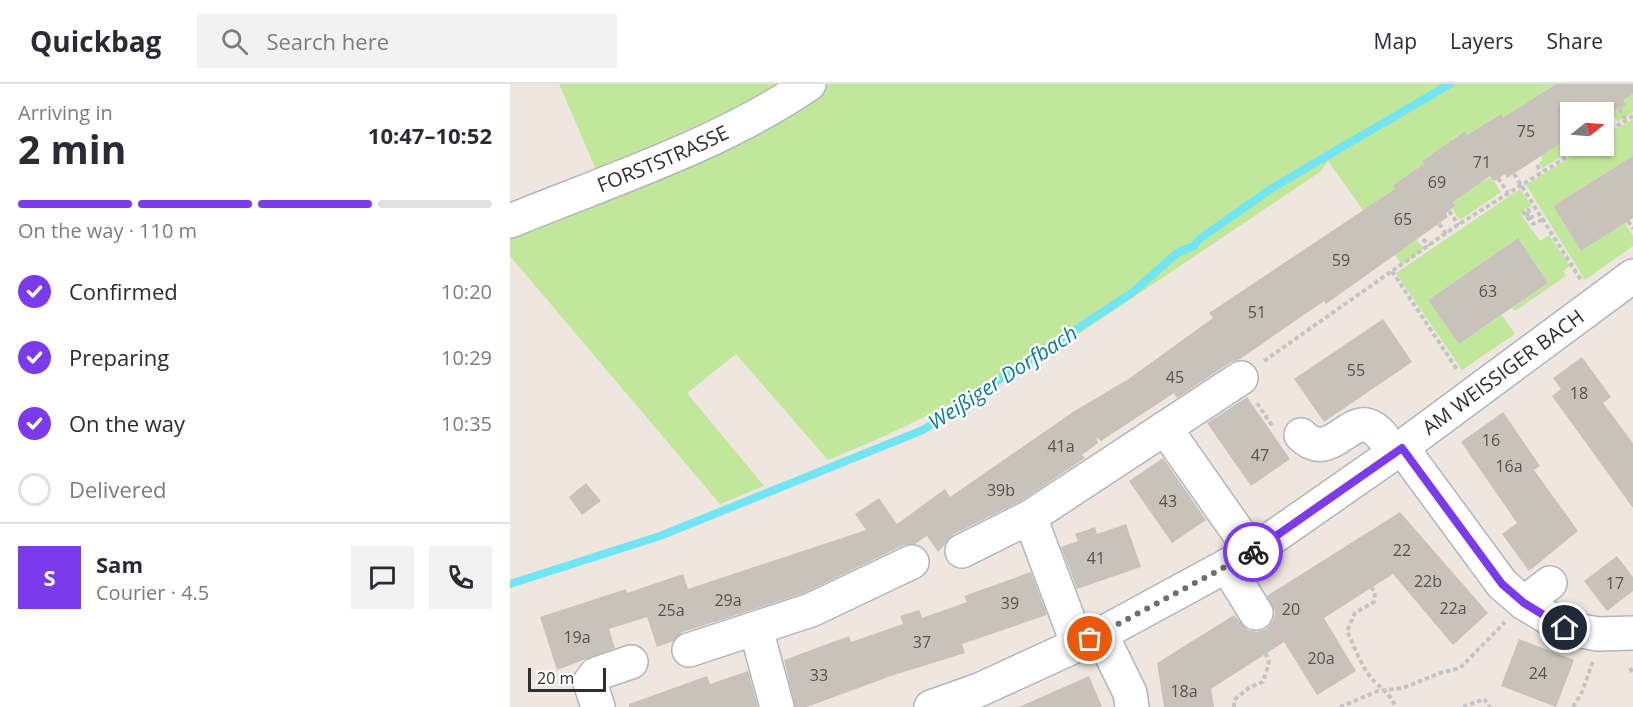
<!DOCTYPE html>
<meta charset="utf-8">
<style>
body{margin:0;font-family:"Open Sans",sans-serif;background:#f2f2f3;color:#2b2b33;height:100vh;display:flex;flex-direction:column;font-size:22px;white-space:nowrap}
*{box-sizing:border-box;margin:0}
p{font-size:20px;color:#7c7c81}
.icon{flex:none;width:33px;height:33px;fill:none;stroke:currentColor;stroke-width:2;stroke-linecap:round;stroke-linejoin:round}
.map{position:relative;flex:1;overflow:hidden}
.details{display:flex;flex-direction:column;background:#fff;width:510px}
.details>*{flex:none}
.needle{width:39px;rotate:73deg}
.tools{position:absolute;left:1050px;top:18px;display:grid;gap:12px}
.tools a{display:grid;place-items:center;width:54px;height:54px;border-radius:0px;background:#fff;box-shadow:0 2px 4px #0004;font-size:30px}
.scale{position:absolute;left:18px;bottom:15px;width:78px;box-sizing:border-box;padding-left:6px;border:3px solid #2e2e2e;border-top:0;font-size:16px;line-height:21px;white-space:nowrap;color:#2e2e2e;-webkit-text-stroke:4px #fff;paint-order:stroke}
.pin{position:absolute;display:grid;place-items:center;width:51px;height:51px;color:#fff;margin:-26px;border:3px solid #fff;border-radius:50%;box-shadow:0 2px 6px #0007}
.courier{position:absolute;display:grid;place-items:center;width:60px;height:60px;margin:-30px;border:4px solid #7c3aed;border-radius:50%;background:#fff;color:#222;box-shadow:0 2px 8px #0007}
.head em{font-style:normal;font-weight:700}
.head div{display:flex;flex-direction:column-reverse}
.head{display:flex;align-items:center;justify-content:space-between;height:102px;padding:0 18px}
h1{font-size:39px;font-weight:700;line-height:45px}
.bar{display:grid;grid-template-columns:repeat(4,1fr);gap:9px 6px;align-content:center;height:72px;padding:0 18px}
.bar i{height:8px;border-radius:4px;background:#e1e1e2}
.bar .active{background:#7c3aed}
.bar p{grid-column:span 4}
.line{display:flex;align-items:center;gap:15px;padding:0 18px;border-top:2px solid #e1e1e2}
.line div{flex:1}
.round{display:grid;place-items:center;flex:none;width:63px;height:63px;border-radius:0px;background:#f2f2f3}
ol{padding:0 18px;list-style:none}
li{display:flex;align-items:center;gap:18px;height:66px}
li p{margin-inline-start:auto}
li .icon{padding:6px;border-radius:50%;background:#7c3aed;color:#fff;stroke-width:4}
li:last-child{color:#7c7c81}
li i{width:33px;height:33px;border:3px solid #e1e1e2;border-radius:50%}
header{display:flex;align-items:center;gap:36px;box-sizing:border-box;height:84px;padding:0 30px;background:#fff;border-bottom:2px solid #e1e1e2}
header strong{font-size:28px}
nav{display:flex;gap:33px;margin-inline-start:auto;font-size:21px}
.search{width:420px;height:54px;background:#f2f2f3;display:flex;align-items:center;gap:15px;box-sizing:border-box;padding:0 21px;border-radius:0px;color:#7c7c81;font-size:22px}
main{display:flex;flex:1;min-height:0}
.map>svg:first-child{display:block}
.green{fill:#c1e79b}
.lines{fill:none;stroke-linecap:round;stroke-linejoin:round}
.stream{stroke:#71e5f3;stroke-width:8}
.building{fill:#c8c2bb}
.minor-casing{stroke:#b0b5be;stroke-width:36}
.path{stroke:#c4c4c4;stroke-width:4;stroke-dasharray:4.5 3;stroke-linecap:butt}
.minor{stroke:#fff;stroke-width:33}
.done{stroke:#726e6c;stroke-width:6;stroke-dasharray:0 10.8}
.route{stroke:#7c3aed;stroke-width:8}
.labels{text-anchor:middle;stroke-width:4.5;stroke-linejoin:round;paint-order:stroke}
.number-label{font-size:16px;fill:#545351}
.street-label{font-size:20px;fill:#2e2e2e;stroke:#fff}
.water-label{font-size:21px;font-style:italic;fill:#0a7c98;stroke:#fff}
</style>
<header>
<strong>Quickbag</strong>
<div class="search"><svg class="icon" aria-label="search" viewBox="0 0 24 24"><circle cx="10" cy="10" r="6"/><path d="M15 15l6 6"/></svg>Search here</div>
<nav><a>Map</a><a>Layers</a><a>Share</a></nav>
</header>
<main>
<section class="details">
<div class="head"><div><h1>2 min</h1><p>Arriving in</p></div><em>10:47–10:52</em></div>
<div class="bar"><i class="active"></i><i class="active"></i><i class="active"></i><i></i><p>On the way · 110 m</p></div>
<ol>
<li><svg class="icon" aria-label="check" viewBox="0 0 24 24"><path d="M5 12l5 5 9-10"/></svg>Confirmed<p>10:20</p></li>
<li><svg class="icon" aria-label="check" viewBox="0 0 24 24"><path d="M5 12l5 5 9-10"/></svg>Preparing<p>10:29</p></li>
<li><svg class="icon" aria-label="check" viewBox="0 0 24 24"><path d="M5 12l5 5 9-10"/></svg>On the way<p>10:35</p></li>
<li><i></i>Delivered</li>
</ol>
<div class="line" style="height:108px"><b class="round" style="background:#7c3aed;color:#fff">S</b><div><b>Sam</b><p>Courier · 4.5</p></div><a class="round"><svg class="icon" aria-label="chat" viewBox="0 0 24 24"><path d="M4 5h16v11H9l-5 4z"/></svg></a><a class="round"><svg class="icon" aria-label="phone" viewBox="0 0 24 24"><path d="M5 4h4l2 5-3 2q2 4 5 5l2-3 5 2v4C11 20 4 13 5 4z"/></svg></a></div>
</section>
<div class="map">
<svg width="1123" height="623" viewBox="0 0 1123 623">
<rect width="100%" height="100%" fill="#efe6e0"/>
<!-- green -->
<path class="green" d="M49,0H269L251,12L87,88Z
M317,0H1053H1045L1033,8L1060,53V62H1068L1033,84L1029,79L1033,76L1031,72L1042,65L995,38L990,30L978,38L971,48L968,44L957,51L955,47L942,55L970,99L981,93L991,108L950,136L942,125L945,122L943,118L953,111L923,69L912,77L914,80L883,101L904,155L915,164L892,181L818,77L810,88L530,276L375,352L318,376L226,270L177,309L254,402L210,420L0,172V149L269,29Z
M1123,10V28L1108,38L1102,29L1115,21L1113,16Z
M1123,35V72L1043,122L1071,167L1115,139L1123,152V162L1075,196L1016,101L1078,62H1094V52Z
M1010,105L1021,122L1010,129L1030,157L1039,151L1060,182L1053,187L1056,192L1005,227L1002,224L1038,199L1008,154L919,215L949,260L992,231L1005,250L952,286L886,189Z"/>
<g class="lines">
<!-- stream -->
<path class="stream" d="M0,500L150,452L413,346L623,208L667,169L684,162L688,156L762,104L940,0"/>
</g>
<!-- building -->
<path class="building" d="M1046,0H1123V10L1113,16L1116,21L1102,28H1060V53L997,94L995,90L984,97L980,92L943,118L945,122L936,129L938,133L816,220L814,217L730,275L721,278L667,314L664,309L591,357L586,353L588,359L572,371L575,374L511,417L444,450L428,468L417,452L405,460L394,461L294,509L173,548L163,557L147,563L137,533L99,545L105,564L47,586L30,533L116,505L117,509L173,490L178,505L356,446L345,430L369,414L387,440L435,405L440,413L563,328L620,294L703,234L699,229L885,105L883,101L914,80L912,77L955,47L957,51L991,30L993,34Z
M1123,72V134L1071,167L1043,122Z
M1008,154L1038,199L949,260L918,216Z
M873,235L902,278L814,338L784,295Z
M1072,273L1101,313L1093,319L1123,359V424L1042,312L1051,305L1043,294Z
M737,313L780,375L741,402L697,339Z
M993,328L1030,382L1024,386L1068,447L1019,487L992,450L1007,439L951,358Z
M653,374L696,436L662,459L619,397Z
M76,399L91,417L72,431L59,413Z
M890,428L978,529L943,561L883,490L814,534L846,587L807,611L774,558L701,605L704,623H654L647,579L724,531L738,546L747,548L756,545L763,537L765,529L757,512Z
M616,440L631,483L567,505L551,463L568,457L565,450L585,443L587,450Z
M1107,472L1123,493V507L1097,527L1074,497Z
M521,488L537,531L452,560L455,569L381,592L297,623H285L274,576L339,552L341,558L393,540L390,532L409,526L412,534L457,518L454,512Z
M1009,555L1064,576L1046,623L991,602Z
M238,587L248,623H119V620L197,592L200,600Z
M579,592L592,623H509Z"/>
<g class="lines">
<defs>
<g id="minor">
<path id="s1" d="M0,137C98,97 212,60 299,0"/>
<path d="M655,344L742,468"/>
<path d="M791,351C821,381 839,328 863,344C872,349 878,361 884,369"/>
<path d="M892,364L992,500L1014,519L1055,544L1088,550L1123,549"/>
<path d="M520,433L568,561"/>
<path d="M452,467L520,433L731,294"/>
<path d="M717,482L746,529"/>
<path d="M1014,519L1040,499"/>
<path d="M246,545L267,623"/>
<path d="M591,550L620,609L622,623"/>
<path d="M179,566L301,526L402,478"/>
<path d="M88,623L80,598L86,590L121,578"/>
<path id="s2" d="M421,623L469,606L591,550L742,468L884,369L1123,192"/>
</g>
</defs>
<!-- minor casing -->
<use href="#minor" class="minor-casing"/>
<!-- path -->
<path class="path" d="M1109,25L1116,36
M1094,50L1123,32
M1027,81L1031,88
M1004,90L1071,196
M988,94L998,109
M939,127L949,141
M1016,129L1019,135L1022,133L1018,126L1013,128L1023,140L1033,135
M1118,137L1123,145
M929,140L936,150
M913,155L919,162
M882,187L948,287
M754,277L946,142L1074,62
M747,319L763,343
M861,503L865,508L864,518L845,529L837,547C845,564 852,585 865,598C875,607 879,610 886,623
M1120,584L1123,590
M724,623V616L740,603L753,598L759,578L750,555
M830,623L868,607L893,604L930,589L950,584L995,538
M953,623L974,615L980,623
M1063,623L1072,608L1083,577"/>
<!-- minor -->
<use href="#minor" class="minor"/>
</g>
<g class="lines">
<!-- done -->
<path class="done" d="M580,555L743,468"/>
<!-- route -->
<path class="route" d="M743,468L892,364L992,500L1014,519L1055,544"/>
</g>
<g class="labels">
<!-- number labels -->
<g class="number-label">
<text x="1016" y="53">75</text>
<text x="972" y="84">71</text>
<text x="927" y="104">69</text>
<text x="893" y="141">65</text>
<text x="831" y="182">59</text>
<text x="978" y="213">63</text>
<text x="747" y="234">51</text>
<text x="846" y="292">55</text>
<text x="665" y="299">45</text>
<text x="1069" y="315">18</text>
<text x="981" y="362">16</text>
<text x="551" y="368">41a</text>
<text x="750" y="377">47</text>
<text x="999" y="388">16a</text>
<text x="491" y="412">39b</text>
<text x="658" y="423">43</text>
<text x="892" y="472">22</text>
<text x="586" y="480">41</text>
<text x="918" y="503">22b</text>
<text x="1105" y="505">17</text>
<text x="218" y="522">29a</text>
<text x="500" y="525">39</text>
<text x="943" y="530">22a</text>
<text x="781" y="531">20</text>
<text x="161" y="532">25a</text>
<text x="67" y="559">19a</text>
<text x="412" y="564">37</text>
<text x="811" y="580">20a</text>
<text x="1028" y="595">24</text>
<text x="309" y="597">33</text>
<text x="674" y="613">18a</text>
</g>
<!-- street labels -->
<g class="street-label">
<text dy="7" stroke="none"><textPath href="#s1" startOffset="165">FORSTSTRASSE</textPath></text>
<text dy="7" stroke="none"><textPath href="#s2" startOffset="666">AM WEISSIGER BACH</textPath></text>
</g>
<!-- water labels -->
<g class="water-label">
<text transform="translate(493 294) rotate(-33)" y="7">Weißiger Dorfbach</text>
</g>
</g>
</svg>
<div class="tools">
<a><svg class="needle" viewBox="-14 -14 28 28"><path d="M0-13l5 13h-10z" fill="#e53935"/><path d="M0 13l5-13h-10z" fill="#7c7c81"/></svg></a>
</div>
<div class="scale">20 m</div>
<div class="pin" style="left:580px;top:555px;background:#ea580c"><svg class="icon" aria-label="bag" viewBox="0 0 24 24"><path d="M5 8h14l-1 12H6zM9 8a3 3 0 0 1 6 0"/></svg></div>
<div class="pin" style="left:1055px;top:544px;background:#1f2937"><svg class="icon" aria-label="home" viewBox="0 0 24 24"><path d="M3 11l9-7 9 7M6 9v11h12V9"/></svg></div>
<div class="courier" style="left:743px;top:468px"><svg class="icon" aria-label="bike" viewBox="0 0 24 24"><circle cx="6" cy="16" r="4"/><circle cx="18" cy="16" r="4"/><path d="M6 16l4-8h5l3 8M10 8l3 8H6M13 5h3"/></svg></div>
</div>
</main>
